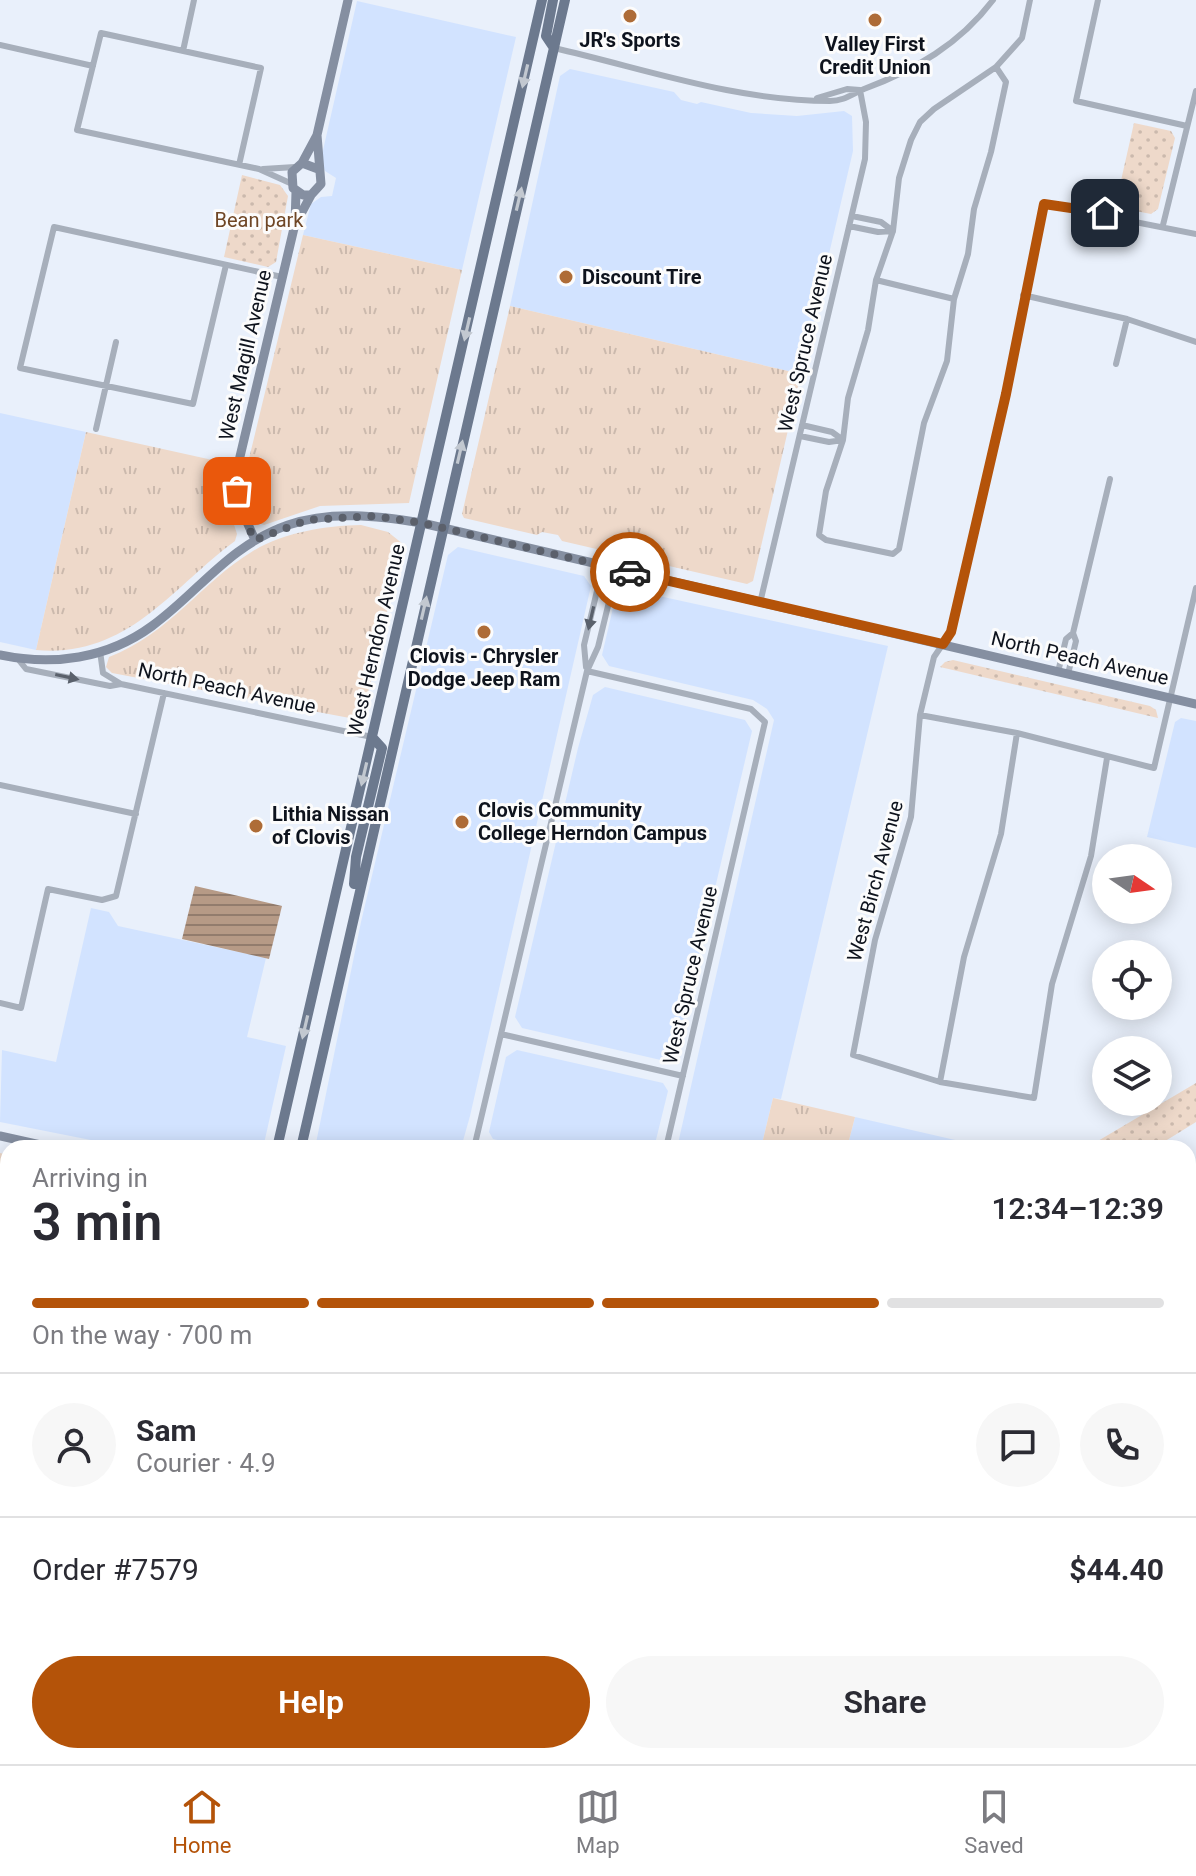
<!DOCTYPE html>
<meta charset="utf-8">
<style>
body{margin:0;font-family:Roboto,sans-serif;background:#f7f7f7;color:#2b2b33;height:100vh;display:flex;flex-direction:column;font-size:30px;white-space:nowrap}
*{box-sizing:border-box;margin:0}
p{font-size:26px;color:#7c7c81}
.icon{flex:none;width:44px;height:44px;fill:none;stroke:currentColor;stroke-width:2;stroke-linecap:round;stroke-linejoin:round}
.map{position:relative;flex:1;overflow:hidden}
.details{position:absolute;left:0px;top:1140px;width:1196px;height:624px;display:flex;flex-direction:column;background:#fff;border-radius:24px 24px 0 0;box-shadow:0 4px 20px #0003}
.details>*{flex:none}
.needle{width:52px;rotate:103deg}
.tools{position:absolute;left:1092px;top:844px;display:grid;gap:16px}
.tools a{display:grid;place-items:center;width:80px;height:80px;border-radius:50%;background:#fff;box-shadow:0 4px 20px #0003;font-size:40px}
.pin{position:absolute;display:grid;place-items:center;width:68px;height:68px;color:#fff;margin:-34px;border-radius:16px;box-shadow:0 4px 12px #0006}
.courier{position:absolute;display:grid;place-items:center;width:80px;height:80px;margin:-40px;border:6px solid #b45309;border-radius:50%;background:#fff;color:#222;box-shadow:0 2px 10px #0007}
.summary em{font-style:normal;font-weight:600}
.summary div{display:flex;flex-direction:column-reverse}
.summary{display:flex;align-items:center;justify-content:space-between;height:136px;padding:0 32px}
h1{font-size:52px;font-weight:600;line-height:60px}
.bar{display:grid;grid-template-columns:repeat(4,1fr);gap:12px 8px;align-content:center;height:96px;padding:0 32px}
.bar i{height:10px;border-radius:6px;background:#e1e1e2}
.bar .selected{background:#b45309}
.bar p{grid-column:span 4}
.line{display:flex;align-items:center;gap:20px;padding:0 32px;border-top:2px solid #e1e1e2}
.line div{flex:1}
.round{display:grid;place-items:center;flex:none;width:84px;height:84px;border-radius:42px;background:#f7f7f7}
.cta{display:flex;gap:16px;margin-top:auto;padding:16px 32px}
.cta a{flex:1;height:92px;border-radius:48px;background:#b45309;color:#fff;font-size:32px;font-weight:600;line-height:92px;text-align:center}
.cta a+a{background:#f7f7f7;color:#2b2b33}
.tab-bar{display:flex;justify-content:space-around;align-items:center;height:112px;border-top:2px solid #e1e1e2;background:#fff;font-size:22px;color:#7c7c81}
.tab-bar a{display:grid;justify-items:center;gap:4px}
.tab-bar .selected{color:#b45309}
.map>svg:first-child{display:block}
.built{fill:#d2e3ff}
.industrial{fill:url(#industrial-grid)}
.grass{fill:url(#grass-tufts)}
.cemetery{fill:url(#cemetery-stones)}
.park{fill:url(#park-dots)}
.water{fill:url(#water-rules)}
.lines{fill:none;stroke-linecap:round;stroke-linejoin:round}
.stream{stroke:#b69a86;stroke-width:2}
.street{stroke:#a7afbb;stroke-width:6}
.secondary{stroke:#858fa1;stroke-width:9}
.primary{stroke:#6c798e;stroke-width:10}
.oneway{fill:#c2c8d0}
.oneway2{fill:#5a616c}
.done{stroke:#5b606b;stroke-width:8;stroke-dasharray:0 14.4}
.route{stroke:#b45309;stroke-width:10}
.poi-dot{fill:#ae6c37;stroke:#fcfcfc;stroke-width:3}
.labels{text-anchor:middle;stroke-width:6;stroke-linejoin:round;paint-order:stroke}
.poi-label{font-size:20px;font-weight:bold;fill:#0e131d;stroke:#fcfcfc}
.park-label{font-size:20px;fill:#6f4625;stroke:#fcfcfc}
.street-label{font-size:20px;fill:#0e131d;stroke:#fcfcfc}
</style>
<div class="map">
<svg width="1196" height="1764" viewBox="0 0 1196 1764">
<defs>
<pattern id="industrial-grid" width="8" height="8" patternUnits="userSpaceOnUse" patternTransform="scale(2)"><rect width="8" height="8" fill="#d2e3ff"/><path d="M0 4h8M4 0v8" fill="none" stroke="#b3c2da"/></pattern>
<pattern id="grass-tufts" width="24" height="20" patternUnits="userSpaceOnUse" patternTransform="scale(2)"><rect width="24" height="20" fill="#eed9ca"/><path d="M3 7l-1-3M5 7V3M7 7l1-3M15 17l-1-3M17 17v-4M19 17l1-3" fill="none" stroke="#cbb9ad"/></pattern>
<pattern id="cemetery-stones" width="16" height="16" patternUnits="userSpaceOnUse" patternTransform="scale(2)"><rect width="16" height="16" fill="#eed9ca"/><path d="M2 7V4a2 2 0 0 1 4 0v3zM10 15v-3a2 2 0 0 1 4 0v3z" fill="#cbb9ad"/></pattern>
<pattern id="park-dots" width="8" height="8" patternUnits="userSpaceOnUse" patternTransform="scale(2)"><rect width="8" height="8" fill="#eed9ca"/><path d="M2 2h.1M6 6h.1" fill="none" stroke="#cbb9ad" stroke-width="1.8" stroke-linecap="round"/></pattern>
<pattern id="water-rules" width="6" height="5" patternUnits="userSpaceOnUse" patternTransform="scale(2)"><rect width="6" height="5" fill="#b69a86"/><path d="M0 2.5h6" fill="none" stroke="#927c6d"/></pattern>
</defs>
<rect width="100%" height="100%" fill="#e9f0fb"/>
<!-- built -->
<path class="built" d="M357,1L516,37L462,270L303,235L311,204L321,197L332,196L336,178L325,171L321,159Z
M570,69L674,92L681,100L697,104L701,102L751,113L797,116L844,111L852,116L853,151L801,374L510,306L560,76Z
M0,413L86,432L36,650L0,642Z
M458,547L584,576L591,586L470,1116L461,1148H315L361,922L448,555Z
M627,589L888,646L781,1099L773,1098L761,1148H677L774,720L767,709L753,700L609,666L602,655L616,595Z
M605,687L745,720L752,731L676,1054L665,1061L522,1028L515,1017L578,748L593,695Z
M1181,718L1196,721V848L1147,837L1175,722Z
M91,908L109,912L118,926L266,958L247,1037L286,1046L263,1148H131L0,1122L2,1050L56,1062Z
M517,1050L663,1083L668,1091L654,1148H531L493,1139L489,1132L506,1057Z
M855,1117L990,1148H847Z
M8,1622V1689L0,1693V1625Z
M8,1713V1756H54L41,1764H0V1718Z
M174,1756H504L509,1764H169Z
M530,1756H589L594,1764H535Z"/>
<!-- industrial -->
<path class="industrial" d="M1188,1194L1196,1196V1364L1188,1396Z"/>
<!-- grass -->
<path class="grass" d="M303,235L462,270L409,503L320,506L264,525L256,522L248,498L247,467Z
M510,306L801,374L753,581L747,584L669,566L666,560L650,557L644,560L562,541L558,535L542,532L537,535L464,518L462,514Z
M86,432L226,463L225,496L237,534L235,541C171,588 128,658 36,650Z
M361,525L388,532L403,544L363,714L355,719L112,673L106,667L109,657C171,633 200,583 253,551C285,532 324,526 361,525Z
M773,1098L855,1117L847,1148H761Z"/>
<!-- cemetery -->
<path class="cemetery" d="M0,1153L8,1155V1591L0,1595Z"/>
<!-- park -->
<path class="park" d="M1134,123L1171,131L1175,138L1158,209L1151,214L1115,207Z
M242,175L280,185L288,196L276,262L268,267L224,257Z
M953,660L1150,706L1156,710L1158,718L940,667L945,662Z
M1196,1083V1122L1154,1148H1086Z
M54,1756H109L107,1764H41Z"/>
<!-- water -->
<path class="water" d="M195,886L282,906L269,959L182,939Z"/>
<g class="lines">
<!-- stream -->
<path class="stream" d="M0,1606L8,1603
M608,1756L613,1764"/>
<!-- street -->
<path class="street" d="M1098,0L1076,101L1187,126
M0,45L93,66
M554,48C646,69 735,101 830,101C844,101 852,94 864,89C915,70 960,44 993,0
M183,51L194,0
M996,67L934,109L920,122L911,140L899,178L893,231L876,280L868,330L848,398L843,440L826,491L819,535L826,540L893,554L899,549L924,423L947,361L954,299L968,254L974,209L991,152L1006,82L996,67L1022,38L1030,0
M817,98L847,89L860,90
M239,165L261,68L101,33L77,130L259,169L290,183
M263,169L295,167
M1163,225L1196,91
M849,226L878,232L893,231L881,222L852,216
M226,265L193,404L20,368L54,227L282,277
M876,280L954,299
M1023,295L1127,319L1196,342
M1116,364L1127,319
M96,429L116,342
M800,436L829,442L843,440L832,432L802,425
M760,603L865,159L866,122L860,90
M100,651L103,673L121,684
M18,659L26,669L110,686L121,684L372,737
M586,667L584,645L603,566
M587,671L751,709L765,722L666,1148
M1058,672L1066,639L1073,633
M1068,674L1076,641L1073,633L1110,479
M920,715L1017,733L1154,768L1196,588
M1107,758L1091,856L1052,984L1034,1098L940,1082L853,1055L875,940L911,817L920,715L934,657L951,632L1006,394L1044,204L1196,234
M0,785L136,814
M0,1003L21,1008L48,889L102,900L116,896L164,693
M501,1034L683,1076
M940,1082L964,957L1001,834L1017,733
M475,1144L492,1148
M474,1148L587,671L598,647L617,569
M0,1704L8,1700
M518,1756L522,1764
M830,1756L831,1764
M156,1764L161,1756
M941,1764L943,1756
M1047,1764L1049,1756"/>
<!-- secondary -->
<path class="secondary" d="M302,163L317,135
M311,195H303L293,188L292,172L302,163L318,169
M296,223L311,195L321,184L317,135L348,0
M255,540L239,504L238,465L295,224L296,192
M0,655C53,666 107,659 152,626C200,591 228,546 288,525C331,510 379,516 422,523L1196,704
M0,1136L54,1148
M1188,1463L1196,1429
M1188,1674L1196,1675
M1188,1690L1196,1692
M1118,1764L1120,1756"/>
<!-- primary -->
<path class="primary" d="M553,0L546,36L554,48
M354,884L356,857L382,748L372,737
M277,1148L542,0
M301,1148L565,0
M118,1764L121,1756
M138,1764L140,1756"/>
</g>
<!-- one-way arrows -->
<defs><path id="oneway-solid" d="M-6-.8H1V-3.2L6.5 0L1 3.2V.8H-6Z" transform="scale(2)"/></defs>
<g class="oneway">
<use href="#oneway-solid" transform="translate(525 76) rotate(103)"/>
<use href="#oneway-solid" transform="translate(519 199) rotate(-77)"/>
<use href="#oneway-solid" transform="translate(467 329) rotate(103)"/>
<use href="#oneway-solid" transform="translate(460 452) rotate(-77)"/>
<use href="#oneway-solid" transform="translate(424 608) rotate(-77)"/>
<use href="#oneway-solid" transform="translate(364 774) rotate(103)"/>
<use href="#oneway-solid" transform="translate(305 1027) rotate(103)"/>
</g>
<g class="oneway2">
<use href="#oneway-solid" transform="translate(591 618) rotate(103)"/>
<use href="#oneway-solid" transform="translate(67 677) rotate(12)"/>
</g>
<g class="lines">
<!-- done -->
<path class="done" d="M237,491L243,517L255,540L307,520L374,516L422,523L630,572"/>
<!-- route -->
<path class="route" d="M630,572L943,644L951,632L1006,394L1044,204L1105,213"/>
</g>
<!-- markers -->
<g class="poi-dot">
<circle cx="630" cy="16" r="8"/>
<circle cx="875" cy="20" r="8"/>
<circle cx="566" cy="277" r="8"/>
<circle cx="484" cy="632" r="8"/>
<circle cx="462" cy="822" r="8"/>
<circle cx="256" cy="826" r="8"/>
</g>
<g class="labels">
<!-- poi labels -->
<g class="poi-label">
<text x="630" y="47">JR's Sports</text>
<text x="875" y="51">Valley First<tspan x="875" dy="23">Credit Union</tspan></text>
<text x="582" y="284" text-anchor="start">Discount Tire</text>
<text x="484" y="663">Clovis - Chrysler<tspan x="484" dy="23">Dodge Jeep Ram</tspan></text>
<text x="478" y="817" text-anchor="start">Clovis Community<tspan x="478" dy="23">College Herndon Campus</tspan></text>
<text x="272" y="821" text-anchor="start">Lithia Nissan<tspan x="272" dy="23">of Clovis</tspan></text>
</g>
<!-- park labels -->
<g class="park-label">
<text x="259" y="227">Bean park</text>
</g>
<!-- street labels -->
<g class="street-label">
<text transform="translate(805 343) rotate(-77)" y="7">West Spruce Avenue</text>
<text transform="translate(245 355) rotate(-77)" y="7">West Magill Avenue</text>
<text transform="translate(376 640) rotate(-77)" y="7">West Herndon Avenue</text>
<text transform="translate(1080 658) rotate(13)" y="7">North Peach Avenue</text>
<text transform="translate(227 688) rotate(12)" y="7">North Peach Avenue</text>
<text transform="translate(875 881) rotate(-75)" y="7">West Birch Avenue</text>
<text transform="translate(690 975) rotate(-77)" y="7">West Spruce Avenue</text>
</g>
</g>
</svg>
<div class="tools">
<a><svg class="needle" viewBox="-14 -14 28 28"><path d="M0-13l5 13h-10z" fill="#e53935"/><path d="M0 13l5-13h-10z" fill="#7c7c81"/></svg></a>
<a><svg class="icon" aria-label="locate" viewBox="0 0 24 24"><circle cx="12" cy="12" r="6"/><path d="M12 2v4M12 18v4M2 12h4M18 12h4"/></svg></a>
<a><svg class="icon" aria-label="layers" viewBox="0 0 24 24"><path d="M12 4l9 5-9 5-9-5zM3 14l9 5 9-5"/></svg></a>
</div>
<div class="pin" style="left:237px;top:491px;background:#ea580c"><svg class="icon" aria-label="bag" viewBox="0 0 24 24"><path d="M5 8h14l-1 12H6zM9 8a3 3 0 0 1 6 0"/></svg></div>
<div class="pin" style="left:1105px;top:213px;background:#1f2937"><svg class="icon" aria-label="home" viewBox="0 0 24 24"><path d="M3 11l9-7 9 7M6 9v11h12V9"/></svg></div>
<div class="courier" style="left:630px;top:572px"><svg class="icon" aria-label="car" viewBox="0 0 24 24"><path d="M5 17H2v-5l4-1 3-4h7l3 4 3 1v5h-3M9 17h6M6 11h13"/><circle cx="7" cy="17" r="2"/><circle cx="17" cy="17" r="2"/></svg></div>
<section class="details">
<div class="summary"><div><h1>3 min</h1><p>Arriving in</p></div><em>12:34–12:39</em></div>
<div class="bar"><i class="selected"></i><i class="selected"></i><i class="selected"></i><i></i><p>On the way · 700 m</p></div>
<div class="line" style="height:144px"><a class="round"><svg class="icon" aria-label="person" viewBox="0 0 24 24"><circle cx="12" cy="8" r="4"/><path d="M4 21q1-7 8-7t8 7"/></svg></a><div><b>Sam</b><p>Courier · 4.9</p></div><a class="round"><svg class="icon" aria-label="chat" viewBox="0 0 24 24"><path d="M4 5h16v11H9l-5 4z"/></svg></a><a class="round"><svg class="icon" aria-label="phone" viewBox="0 0 24 24"><path d="M5 4h4l2 5-3 2q2 4 5 5l2-3 5 2v4C11 20 4 13 5 4z"/></svg></a></div>
<div class="line" style="height:104px"><div>Order #7579</div><b>$44.40</b></div>
<div class="cta"><a>Help</a><a>Share</a></div>
</section>
</div>
<nav class="tab-bar">
<a class="selected"><svg class="icon" aria-label="home" viewBox="0 0 24 24"><path d="M3 11l9-7 9 7M6 9v11h12V9"/></svg>Home</a>
<a><svg class="icon" aria-label="map" viewBox="0 0 24 24"><path d="M3 6l6-2 6 2 6-2v14l-6 2-6-2-6 2zM9 4v14M15 6v14"/></svg>Map</a>
<a><svg class="icon" aria-label="saved" viewBox="0 0 24 24"><path d="M7 4h10v16l-5-4-5 4z"/></svg>Saved</a>
</nav>
